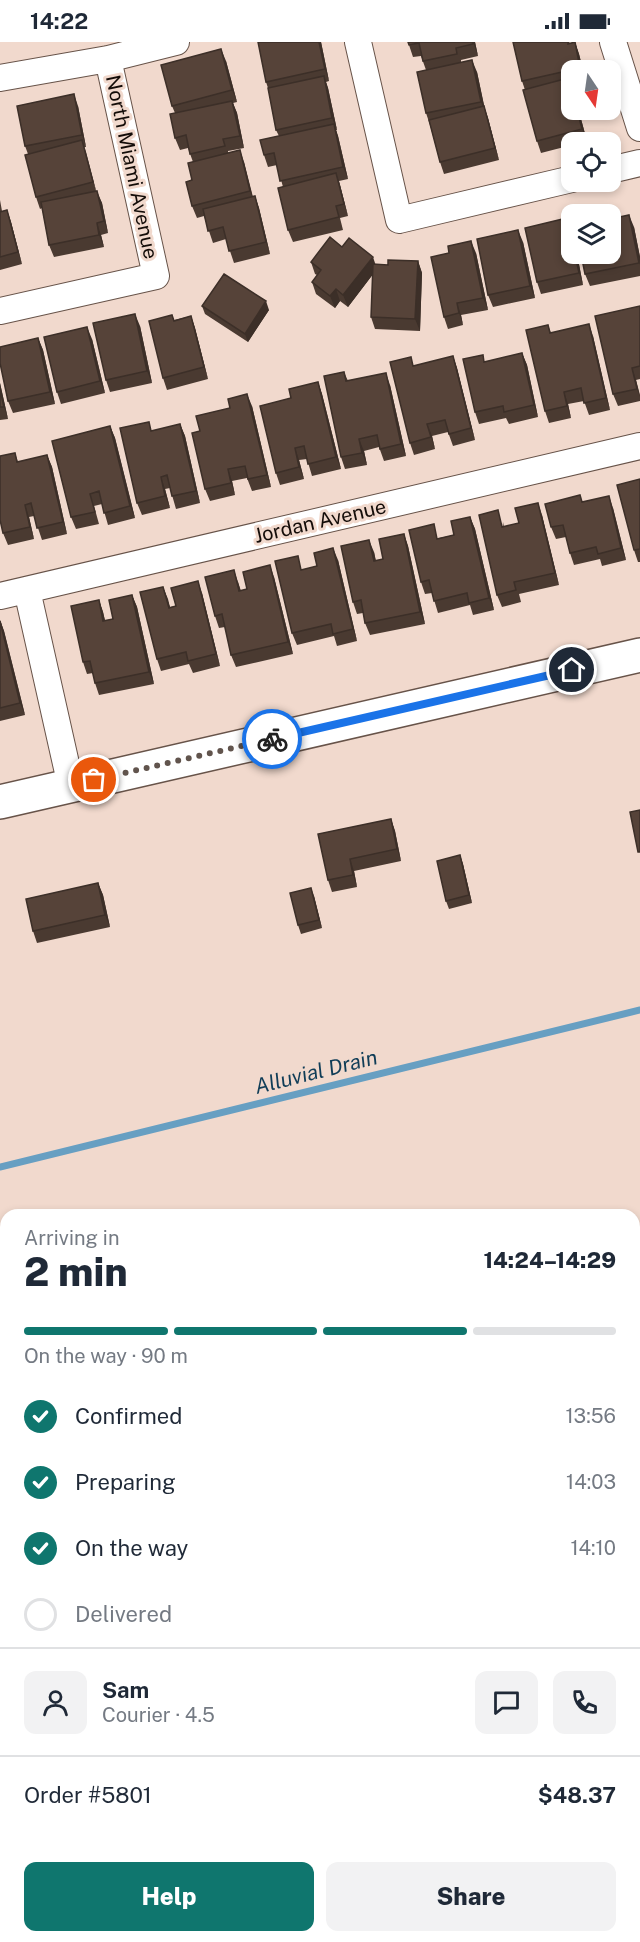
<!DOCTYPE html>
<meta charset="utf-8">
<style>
body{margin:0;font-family:"Public Sans",sans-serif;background:#f2f2f3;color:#1f2937;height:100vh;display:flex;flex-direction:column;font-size:22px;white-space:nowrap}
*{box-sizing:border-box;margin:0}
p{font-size:20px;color:#747a83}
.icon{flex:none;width:33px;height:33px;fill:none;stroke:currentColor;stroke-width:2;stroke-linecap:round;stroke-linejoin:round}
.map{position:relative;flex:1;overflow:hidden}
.sheet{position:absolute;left:0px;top:1167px;width:640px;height:734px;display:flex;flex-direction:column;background:#fff;border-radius:18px 18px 0 0;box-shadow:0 3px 9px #0003}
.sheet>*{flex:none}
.needle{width:39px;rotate:167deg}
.buttons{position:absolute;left:561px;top:18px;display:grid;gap:12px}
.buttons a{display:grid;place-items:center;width:60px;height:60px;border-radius:12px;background:#fff;box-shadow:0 3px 9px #0003;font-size:30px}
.pin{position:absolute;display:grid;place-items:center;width:51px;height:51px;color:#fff;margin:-26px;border:3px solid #fff;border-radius:50%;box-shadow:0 2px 6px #0007}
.courier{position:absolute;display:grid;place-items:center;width:60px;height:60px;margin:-30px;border:4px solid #1a73e8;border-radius:50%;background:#fff;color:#222;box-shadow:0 2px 8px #0007}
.overview em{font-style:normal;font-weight:800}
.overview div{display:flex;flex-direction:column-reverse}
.overview{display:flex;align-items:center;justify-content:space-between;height:102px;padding:0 24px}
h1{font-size:39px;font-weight:800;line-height:45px}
.bar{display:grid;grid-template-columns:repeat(4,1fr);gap:9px 6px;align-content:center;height:72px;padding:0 24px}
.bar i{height:8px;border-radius:4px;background:#e0e1e3}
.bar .on{background:#0f766e}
.bar p{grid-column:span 4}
.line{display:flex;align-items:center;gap:15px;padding:0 24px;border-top:2px solid #e0e1e3}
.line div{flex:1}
.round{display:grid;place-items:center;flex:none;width:63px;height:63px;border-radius:12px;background:#f2f2f3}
ol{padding:0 24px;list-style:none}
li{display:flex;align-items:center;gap:18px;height:66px}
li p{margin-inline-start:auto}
li .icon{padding:6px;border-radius:50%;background:#0f766e;color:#fff;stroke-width:4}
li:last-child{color:#747a83}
li i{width:33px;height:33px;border:3px solid #e0e1e3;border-radius:50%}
.button{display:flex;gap:12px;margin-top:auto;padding:12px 24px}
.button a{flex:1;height:69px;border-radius:12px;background:#0f766e;color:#fff;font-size:24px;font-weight:800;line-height:69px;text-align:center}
.button a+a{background:#f2f2f3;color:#1f2937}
.status{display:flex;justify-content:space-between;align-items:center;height:42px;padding:0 30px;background:#fff;direction:ltr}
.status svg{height:16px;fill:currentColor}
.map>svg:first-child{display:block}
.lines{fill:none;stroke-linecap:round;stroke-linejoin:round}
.stream{stroke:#679fc2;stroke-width:7}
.minor-casing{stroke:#675349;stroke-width:28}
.secondary-casing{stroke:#675349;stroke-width:36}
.minor{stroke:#fff;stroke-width:26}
.secondary{stroke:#fff;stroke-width:33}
.wall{fill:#4a3a31}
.shaded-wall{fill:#3c2f28}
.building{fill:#564339;stroke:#3c2f28;stroke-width:1.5}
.done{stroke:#61544d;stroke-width:6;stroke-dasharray:0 10.8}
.route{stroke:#1a73e8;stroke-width:8}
.labels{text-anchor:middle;stroke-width:6;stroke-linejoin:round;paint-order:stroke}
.street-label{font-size:20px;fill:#130c08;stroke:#f1d9cd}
.water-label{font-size:21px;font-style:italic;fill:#103d57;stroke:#f1d9cd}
</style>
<div class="status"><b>14:22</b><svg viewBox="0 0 49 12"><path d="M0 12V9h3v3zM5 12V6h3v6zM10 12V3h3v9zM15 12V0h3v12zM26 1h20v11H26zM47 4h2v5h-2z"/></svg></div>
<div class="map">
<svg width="640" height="1900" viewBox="0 0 640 1900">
<rect width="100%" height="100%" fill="#f1d9cd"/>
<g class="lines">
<!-- stream -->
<path class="stream" d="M0,1125L640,968"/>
<defs>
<path id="minor" d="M358,0L399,178L572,137
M613,0L640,86
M0,36L108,17L176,0
M610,128L640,121
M0,269L156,234L108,17
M27,548L71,744
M0,554L640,404
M398,1894L399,1900
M187,1900L212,1894"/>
<path id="secondary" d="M0,760L640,613"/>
</defs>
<!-- minor casing -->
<use href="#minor" class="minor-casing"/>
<!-- secondary casing -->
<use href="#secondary" class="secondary-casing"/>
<!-- minor -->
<use href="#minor" class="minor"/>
<!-- secondary -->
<use href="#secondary" class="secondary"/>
</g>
<!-- wall -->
<path class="wall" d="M321,0L329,39L326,40L328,46L337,88H336L338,94L348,137L339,139L348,174L340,176L343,188L293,200L288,188L283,145L277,123L268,125L264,113L279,94L276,88L268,46L266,40Z
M408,0H475L478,14L461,18V20L477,30L484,64L488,76L499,118L444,132L440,120L430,83L426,71V28L421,14L413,15Z
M513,0H569L570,1L575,0L579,12L583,28H572V68H593L595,73L581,77L587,99L580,100H572V103L541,111L537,99L525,48L522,39Z
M226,19L237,60L233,61L237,71L244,106L228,109V111L244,120L253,155L255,154L259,166L270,212L234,221L226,197L213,201L204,174L197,176L192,164L193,120L188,106L180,108L175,96V71L172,64Z
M78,64L86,105H84L96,149L102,161L108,191L101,193L104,205L54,215L49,203L42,166L40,167L36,155L28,112L25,104Z
M0,158L2,169L7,168L11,180L22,222L0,228Z
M634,185L640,215V234L590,244L585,232Z
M523,200L535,256L493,265L488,253Z
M342,205L376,223H388L418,219L422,231L420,289L375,287L371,275L373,232L348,265L340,259L335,266L316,252L312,240L317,233L315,232L311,220Z
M476,211L488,268L461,273L463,283L448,287L444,275Z
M572,212H577L583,243L541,252L537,240Z
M202,264L269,268L248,300L205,272Z
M640,264V337L636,338L640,353V359L618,364L613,352Z
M172,273L174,278L191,274L195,286L208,337L167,348L163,336Z
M548,283L551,291L593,294L610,368L589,373L584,359L568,362L571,376L549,381L545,369Z
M140,284L152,341L110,350L106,338Z
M38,296L43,308L55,362L13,371L8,359Z
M92,297L105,351L61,362L57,350Z
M522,311L527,323L538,375L509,382L506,376L479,382L475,370L485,320Z
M453,314L457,326L475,398L453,404L448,390L432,394L435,407L414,413L410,401L414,324Z
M344,330L348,339L390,343L406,414L384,419L379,405L364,409L367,423L345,427L341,415Z
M318,340L322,352L341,427L312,434L307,417L299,418L304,437L280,443L276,431L291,356Z
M0,341L8,377L0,378Z
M252,364L271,445L252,449L247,436L232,439L235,453L210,459L205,447L200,389Z
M180,382L185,394L200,461L176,467L170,446L165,447L170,466L142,473L137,461L152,389Z
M110,384L115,396L135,476L108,483L102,462L94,464L99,482L76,487L71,475Z
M15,411L18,420L47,413L52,425L67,492L42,498L34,474L29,475L34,497L8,503L3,491Z
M640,437V520H638L634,508Z
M583,460L613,466L626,518L602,524L600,517L574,523L570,511L566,495L556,497L551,485Z
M542,473L559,543L519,552L521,560L502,565L497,553L503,480L504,485L519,481Z
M470,475L475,487L494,568L473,573L470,563L438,571L432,551L425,552L421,540L439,496L454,493Z
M404,492L408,504L425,582L370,593L365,581L363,571L357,572L353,560L374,510L376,519L383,517Z
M338,518L357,599L337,604L334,594L297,603L292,591L303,528Z
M274,535L293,612L236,625L231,613L225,585L219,586L215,574L238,540L241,549L247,547Z
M163,545L170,565L176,564L202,551L220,624L193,631L189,622L161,629L157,617Z
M132,553L137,565L154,642L99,653L95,641L93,631L87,632L83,620L99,558L103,570L105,579L113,577Z
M0,578L4,589L25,673L0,679Z
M391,777L395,789L401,819L354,829L357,845L332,850L328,838Z
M460,813L463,822L472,861L449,867L446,859Z
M98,841L103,853L110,885L37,901L33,889Z
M314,854L322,886L301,892L298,883Z"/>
<!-- shaded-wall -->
<path class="shaded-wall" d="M319,0H321L329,39L325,27Z
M473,0H475L478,14Z
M575,0L579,12L583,28H581L580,26Z
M221,7L226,19L237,60L232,48Z
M472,18L477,30L486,72L481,60Z
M324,34L328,46L337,88L332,76Z
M74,52L78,64L86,105L82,93Z
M232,59L237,71L244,106L240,94Z
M484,64L488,76L499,118L495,106Z
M577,68L581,77L587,99L582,87Z
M334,82L338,94L348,137L343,125Z
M82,98L86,110L97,152L93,140Z
M240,108L244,120L254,161L250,149Z
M336,131L340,143L348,174L344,162Z
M97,149L102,161L108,191L104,179Z
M255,154L259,166L270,212L266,200Z
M7,168L11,180L22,222L18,210Z
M629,173L634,185L640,215V223Z
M97,181L101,193L104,205L99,193Z
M518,188L523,200L535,256L530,244Z
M471,199L476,211L488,268L483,256Z
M575,212H577L583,243L579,231Z
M373,215L377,227L348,265L343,253Z
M418,219L422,231L420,289L415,277Z
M336,247L340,259L335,266L330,254Z
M266,259L269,268L248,300L245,292Z
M457,261L461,273L463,283L459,271Z
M135,272L140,284L152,341L147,329Z
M191,274L195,286L208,337L204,325Z
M589,282L593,294L610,368L606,356Z
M87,285L92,297L105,351L100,339Z
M38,296L43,308L55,362L50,350Z
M522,311L527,323L538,375L534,363Z
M453,314L457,326L475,398L471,386Z
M632,326L636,338L640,355L637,347Z
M386,331L390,343L406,414L401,402Z
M318,340L322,352L341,427L336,415Z
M0,341L8,377L4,365L0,348Z
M564,350L568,362L571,376L567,364Z
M247,352L252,364L271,445L267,433Z
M180,382L185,394L200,461L196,449Z
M427,382L432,394L435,407L431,395Z
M110,384L115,396L135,476L130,464Z
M359,397L364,409L367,423L362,411Z
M295,406L299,418L304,437L299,425Z
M47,413L52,425L67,492L63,480Z
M228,427L232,439L235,453L231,441Z
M161,435L165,447L170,466L165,454Z
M609,454L613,466L626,518L621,506Z
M538,461L542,473L559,543L555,531Z
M25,463L29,475L34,497L30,485Z
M470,475L475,487L494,568L489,556Z
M404,492L408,504L425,582L420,570Z
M369,498L374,510L378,531L374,519Z
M333,506L338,518L357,599L353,587Z
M270,523L274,535L293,612L288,600Z
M234,528L238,540L244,561L239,549Z
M198,539L202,551L220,624L216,612Z
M163,545L168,557L173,578L169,566Z
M132,553L137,565L154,642L149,630Z
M99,558L103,570L108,591L103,579Z
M0,578L4,589L25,673L20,661Z
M391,777L395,789L401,819L397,807Z
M460,813L463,822L472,861L469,853Z
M350,817L354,829L357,845L353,833Z
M98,841L103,853L110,885L105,873Z
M311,846L314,854L322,886L319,878Z"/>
<!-- building -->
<path class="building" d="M258,0H319L325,27L266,40Z
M408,0H473V2L456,6L457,12L423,19L419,1L409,3Z
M513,0H568V2L575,0L580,26L522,39Z
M221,7L232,48L172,64L161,23Z
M472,18L481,60L426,71L417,30Z
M324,34L332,76L276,88L268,46Z
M572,35V68H577L582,87L537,99L523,48Z
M74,52L82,93L25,104L17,64Z
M232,59L240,94L223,97L225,104L190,112L186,93L175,96L170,72Z
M484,64L495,106L440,120L429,78Z
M334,82L343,125L280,139L274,111L264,113L260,98Z
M82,98L93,140L36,155L25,113Z
M240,108L250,149L192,164L186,140L192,138L188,121Z
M336,131L344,162L336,164L339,175L288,188L278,146Z
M97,149L104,179L97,181L99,193L49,203L41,160Z
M255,154L266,200L229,209L223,185L208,189L203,167Z
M599,166L600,172H573Z
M7,168L18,210L0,215V170Z
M629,173L639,221L585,232L581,212H610V177Z
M567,176L572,196V212H575L579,231L537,240L525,186Z
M518,188L530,244L488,253L477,197Z
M330,195L342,205L349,196L373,215L343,253L336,247L330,254L312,240L321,228L311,220Z
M471,199L483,256L457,261L459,271L444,275L431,215L449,211L448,204Z
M388,218L418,219L415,277L371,275L373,222L388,223Z
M224,232L266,259L245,292L202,264Z
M640,264V324L632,326L637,347L613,352L595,274Z
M135,272L147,329L106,338L93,281Z
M172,273L174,279L191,274L204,325L163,336L149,279Z
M589,282L606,356L584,361L581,346L564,350L567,364L545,369L526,288L548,283L550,291Z
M87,285L100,339L57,350L44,295Z
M38,296L50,350L8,359L0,321V305Z
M522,311L534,363L504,370L503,364L475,370L463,317L483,313L484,320Z
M453,314L471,386L449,392L445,378L427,382L431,395L410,401L390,320L411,315L413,324Z
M344,330L346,339L386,331L401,402L380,407L377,393L359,397L362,411L341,415L324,334Z
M318,340L336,415L308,422L304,404L295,406L299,425L276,431L260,364L291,356L289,347Z
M0,348L4,365H0Z
M247,352L267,433L248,437L245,424L228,427L231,441L205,447L192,391L200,389L196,374L230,366L228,357Z
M149,380L151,389L180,382L196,449L172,454L167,433L161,435L165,454L137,461L120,386Z
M110,384L130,464L104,471L99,449L90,452L95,470L71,475L52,399Z
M15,411L17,420L47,413L63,480L37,486L31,461L25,463L30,485L3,491L0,478V414Z
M640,437V507L634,508L617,443Z
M580,453L582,460L609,454L621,506L598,512L596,505L570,511L563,483L551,485L545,462Z
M538,461L555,531L514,540L516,548L497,553L479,473L498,468L502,485L519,481L515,466Z
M470,475L489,556L469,561L467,551L434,559L429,538L421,540L409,488L434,482L437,497L454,493L451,479Z
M404,492L420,570L365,581L361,558L353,560L341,504L369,498L374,519L383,517L379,497Z
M333,506L353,587L333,592L331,582L292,591L275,519L298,514L301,528L317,524L314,511Z
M270,523L288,600L231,613L222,572L215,574L205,535L234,528L239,549L247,547L243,530Z
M198,539L216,612L188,619L186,610L157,617L140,550L163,545L169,566L176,564L171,546Z
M132,553L149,630L95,641L90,619L83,620L71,564L99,558L103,579L113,577L109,558Z
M0,579L20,661L0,666Z
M640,768V810H638L630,770Z
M391,777L397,807L350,817L353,833L328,838L318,792Z
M460,813L469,853L446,859L437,819Z
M98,841L105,873L33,889L26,857Z
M311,846L319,878L298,883L290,851Z"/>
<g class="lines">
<!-- done -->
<path class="done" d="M94,738L272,697"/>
<!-- route -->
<path class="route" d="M272,697L572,628"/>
</g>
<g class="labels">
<!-- street labels -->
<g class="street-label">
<text transform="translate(132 125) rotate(78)" y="7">North Miami Avenue</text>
<text transform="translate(320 479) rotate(-13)" y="7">Jordan Avenue</text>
</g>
<!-- water labels -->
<g class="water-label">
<text transform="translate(316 1030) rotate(-14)" y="7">Alluvial Drain</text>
</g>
</g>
</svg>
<div class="buttons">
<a><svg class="needle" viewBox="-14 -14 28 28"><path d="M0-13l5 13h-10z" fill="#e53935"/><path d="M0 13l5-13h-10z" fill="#747a83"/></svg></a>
<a><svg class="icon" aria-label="locate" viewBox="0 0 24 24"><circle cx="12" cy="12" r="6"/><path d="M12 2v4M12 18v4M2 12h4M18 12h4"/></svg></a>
<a><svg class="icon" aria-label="layers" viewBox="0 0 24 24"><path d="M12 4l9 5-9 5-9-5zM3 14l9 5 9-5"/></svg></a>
</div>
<div class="pin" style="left:94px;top:738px;background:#ea580c"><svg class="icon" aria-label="bag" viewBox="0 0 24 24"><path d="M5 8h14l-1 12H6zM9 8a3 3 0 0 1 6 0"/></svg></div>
<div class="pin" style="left:572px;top:628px;background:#1f2937"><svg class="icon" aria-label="home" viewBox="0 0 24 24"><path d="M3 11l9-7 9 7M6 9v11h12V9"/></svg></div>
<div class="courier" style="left:272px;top:697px"><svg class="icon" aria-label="bike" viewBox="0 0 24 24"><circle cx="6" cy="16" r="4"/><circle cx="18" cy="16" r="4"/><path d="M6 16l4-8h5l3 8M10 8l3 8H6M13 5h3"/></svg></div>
<section class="sheet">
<div class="overview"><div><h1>2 min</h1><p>Arriving in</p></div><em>14:24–14:29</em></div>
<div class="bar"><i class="on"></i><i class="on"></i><i class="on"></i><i></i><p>On the way · 90 m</p></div>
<ol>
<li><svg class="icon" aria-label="check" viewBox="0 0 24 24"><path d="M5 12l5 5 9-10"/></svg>Confirmed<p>13:56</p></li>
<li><svg class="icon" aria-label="check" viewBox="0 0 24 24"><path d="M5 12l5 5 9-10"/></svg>Preparing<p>14:03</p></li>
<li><svg class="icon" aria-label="check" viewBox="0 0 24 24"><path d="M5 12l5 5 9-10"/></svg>On the way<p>14:10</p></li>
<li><i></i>Delivered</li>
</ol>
<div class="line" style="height:108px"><a class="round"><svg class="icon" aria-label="person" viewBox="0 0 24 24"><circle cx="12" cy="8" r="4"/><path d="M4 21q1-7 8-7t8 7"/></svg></a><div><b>Sam</b><p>Courier · 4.5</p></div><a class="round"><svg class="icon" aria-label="chat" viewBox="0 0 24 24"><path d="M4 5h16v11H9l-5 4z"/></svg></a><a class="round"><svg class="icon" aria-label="phone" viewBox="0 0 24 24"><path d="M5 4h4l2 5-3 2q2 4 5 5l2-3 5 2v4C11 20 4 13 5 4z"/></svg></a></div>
<div class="line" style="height:78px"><div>Order #5801</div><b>$48.37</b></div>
<div class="button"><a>Help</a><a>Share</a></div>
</section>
</div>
